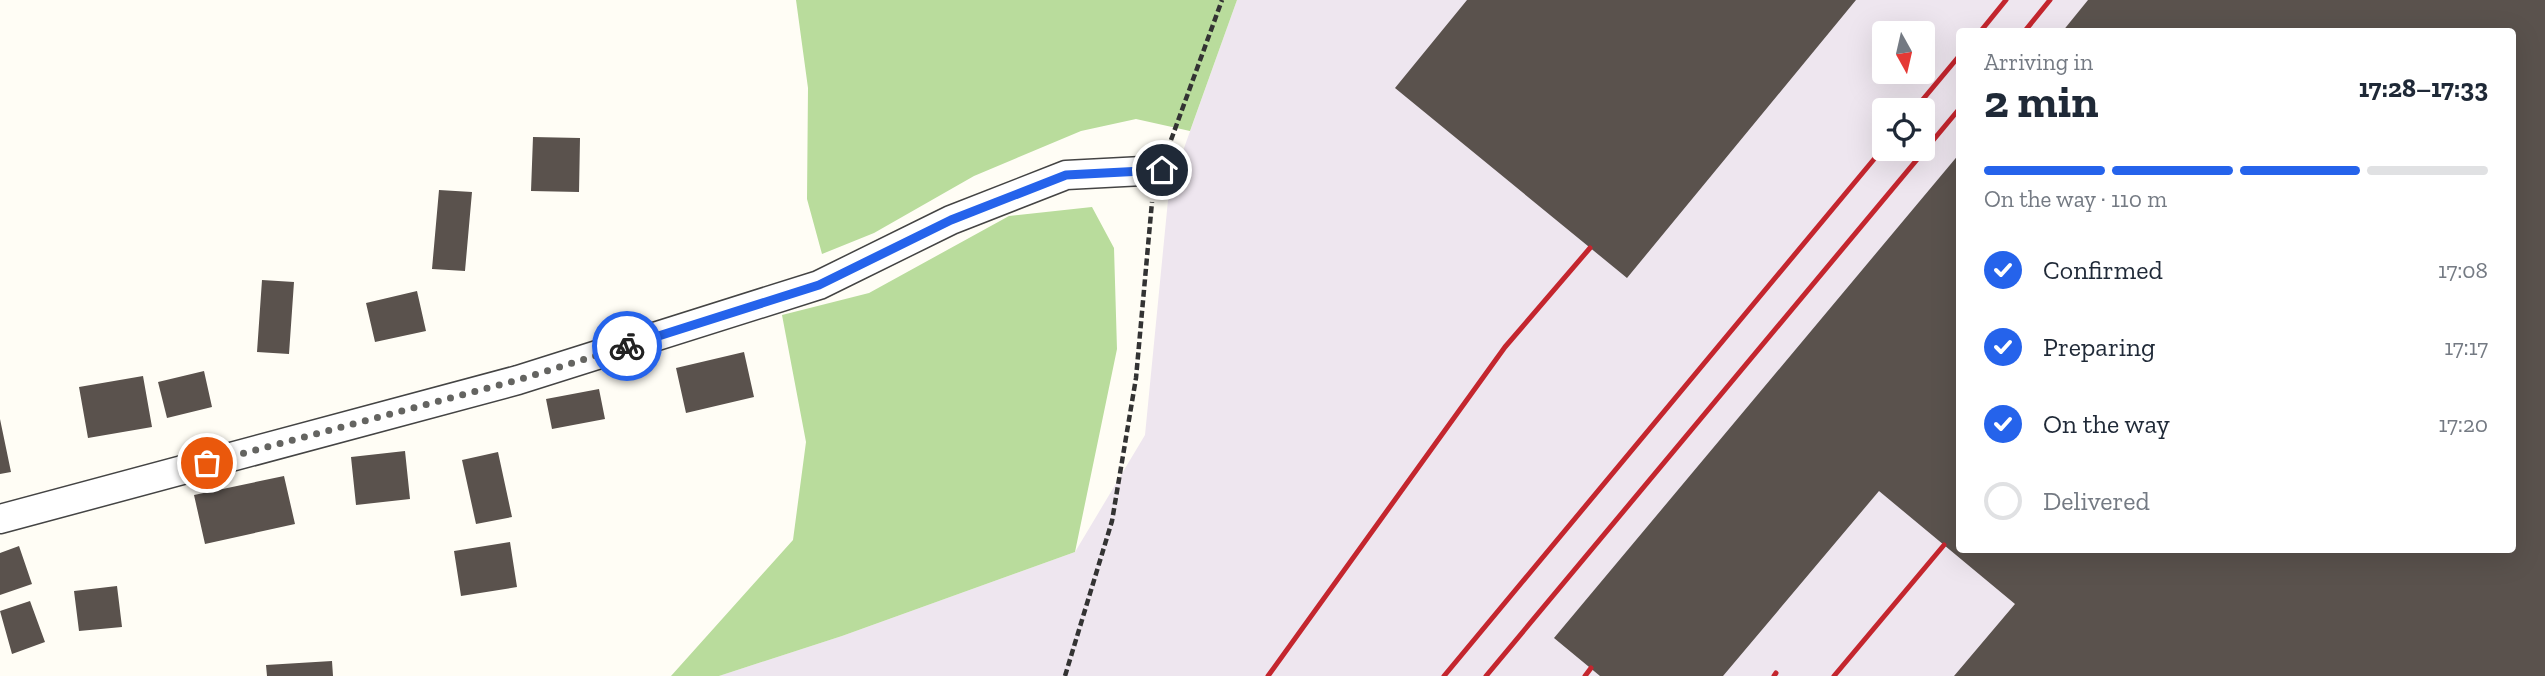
<!DOCTYPE html>
<meta charset="utf-8">
<style>
body{margin:0;font-family:"Zilla Slab",serif;background:#f6f6f7;color:#1f2937;height:100vh;display:flex;flex-direction:column;font-size:26px;white-space:nowrap}
*{box-sizing:border-box;margin:0}
p{font-size:23px;color:#747a83}
.icon{flex:none;width:38px;height:38px;fill:none;stroke:currentColor;stroke-width:2;stroke-linecap:round;stroke-linejoin:round}
.map{position:relative;flex:1;overflow:hidden}
.sheet{position:absolute;left:1956px;top:28px;width:560px;height:525px;display:flex;flex-direction:column;background:#fff;border-radius:7px;box-shadow:0 7px 28px #0002}
.sheet>*{flex:none}
.needle{width:46px;rotate:172deg}
.tools{position:absolute;left:1872px;top:21px;display:grid;gap:14px}
.tools a{display:grid;place-items:center;width:63px;height:63px;border-radius:7px;background:#fff;box-shadow:0 7px 28px #0002;font-size:35px}
.pin{position:absolute;display:grid;place-items:center;width:60px;height:60px;color:#fff;margin:-30px;border:4px solid #fff;border-radius:50%;box-shadow:0 2px 7px #0007}
.courier{position:absolute;display:grid;place-items:center;width:70px;height:70px;margin:-35px;border:5px solid #2563eb;border-radius:50%;background:#fff;color:#222;box-shadow:0 2px 9px #0007}
.summary em{font-style:normal;font-weight:700}
.summary div{display:flex;flex-direction:column-reverse}
.summary{display:flex;align-items:center;justify-content:space-between;height:119px;padding:0 28px}
h1{font-size:46px;font-weight:700;line-height:52px}
.bar{display:grid;grid-template-columns:repeat(4,1fr);gap:10px 7px;align-content:center;height:84px;padding:0 28px}
.bar i{height:9px;border-radius:5px;background:#e0e1e3}
.bar .selected{background:#2563eb}
.bar p{grid-column:span 4}
ol{padding:0 28px;list-style:none}
li{display:flex;align-items:center;gap:21px;height:77px}
li p{margin-inline-start:auto}
li .icon{padding:7px;border-radius:50%;background:#2563eb;color:#fff;stroke-width:4}
li:last-child{color:#747a83}
li i{width:38px;height:38px;border:4px solid #e0e1e3;border-radius:50%}
.map>svg:first-child{display:block}
.industrial{fill:#eee6ef;fill-rule:evenodd}
.forest{fill:#b9dc9c}
.building{fill:#5a524d}
.lines{fill:none;stroke-linecap:round;stroke-linejoin:round}
.minor-casing{stroke:#444;stroke-width:31}
.path{stroke:#333;stroke-width:4.5;stroke-dasharray:7 3.5;stroke-linecap:butt}
.minor{stroke:#fff;stroke-width:28}
.rail{stroke:#c4262e;stroke-width:5}
.done{stroke:#646461;stroke-width:7;stroke-dasharray:0 12.6}
.route{stroke:#2563eb;stroke-width:9}
</style>
<div class="map">
<svg width="2545" height="676" viewBox="0 0 2545 676">
<rect width="100%" height="100%" fill="#fffdf5"/>
<!-- industrial -->
<path class="industrial" d="M1237,0H2545V676H719L842,636L1075,552L1145,435L1169,190ZM1960,32H2513V550H1960ZM1885,33H1923V72H1885ZM1885,110H1923V149H1885Z"/>
<!-- forest -->
<path class="forest" d="M796,0H1237L1190,131L1136,119L1081,131L974,176L874,233L822,254L807,199L808,88Z
M1092,207L1114,248L1117,349L1075,552L842,636L719,676H671L793,540L806,442L782,315L869,293L1009,216Z"/>
<!-- building -->
<path class="building" d="M1467,0H1856L1627,278L1395,88Z
M2088,0H2545V676H1954L2015,604L1879,491L1723,676H1600L1554,638L1960,153V550H2513V32H2062Z
M533,137L580,138L579,192L531,191Z
M439,190L472,192L465,271L432,269Z
M262,280L294,282L289,354L257,352Z
M417,291L426,331L375,342L366,303Z
M744,352L754,397L686,413L676,368Z
M204,371L212,407L167,418L158,382Z
M143,376L152,427L88,438L79,387Z
M599,389L605,419L552,429L546,399Z
M0,419L11,472L0,474Z
M405,451L410,499L356,505L351,457Z
M498,452L512,517L476,524L462,460Z
M284,476L295,524L205,544L194,495Z
M510,542L517,587L461,596L454,551Z
M19,546L32,584L0,595V553Z
M117,586L122,627L79,631L74,591Z
M30,601L45,642L12,654L0,611Z
M332,661L333,676H267L266,665Z"/>
<g class="lines">
<defs>
<path id="minor" d="M0,519L518,380L819,285L951,220L1066,175L1162,170"/>
</defs>
<!-- minor casing -->
<use href="#minor" class="minor-casing"/>
<!-- path -->
<path class="path" d="M1171,140L1222,0
M1065,676L1112,521L1136,378L1152,202"/>
<!-- minor -->
<use href="#minor" class="minor"/>
<!-- rail -->
<path class="rail" d="M1980,32L2006,0
M2024,32L2050,0
M1914,110L1960,55
M1268,676L1505,347L1590,248
M1444,676L1885,146
M1486,676L1960,108
M1585,676L1591,668
M1774,676L1776,673
M1834,676L1944,545"/>
</g>
<g class="lines">
<!-- done -->
<path class="done" d="M207,463L518,380L627,346"/>
<!-- route -->
<path class="route" d="M627,346L819,285L951,220L1066,175L1162,170"/>
</g>
</svg>
<div class="tools">
<a><svg class="needle" viewBox="-14 -14 28 28"><path d="M0-13l5 13h-10z" fill="#e53935"/><path d="M0 13l5-13h-10z" fill="#747a83"/></svg></a>
<a><svg class="icon" aria-label="locate" viewBox="0 0 24 24"><circle cx="12" cy="12" r="6"/><path d="M12 2v4M12 18v4M2 12h4M18 12h4"/></svg></a>
</div>
<div class="pin" style="left:207px;top:463px;background:#ea580c"><svg class="icon" aria-label="bag" viewBox="0 0 24 24"><path d="M5 8h14l-1 12H6zM9 8a3 3 0 0 1 6 0"/></svg></div>
<div class="pin" style="left:1162px;top:170px;background:#1f2937"><svg class="icon" aria-label="home" viewBox="0 0 24 24"><path d="M3 11l9-7 9 7M6 9v11h12V9"/></svg></div>
<div class="courier" style="left:627px;top:346px"><svg class="icon" aria-label="bike" viewBox="0 0 24 24"><circle cx="6" cy="16" r="4"/><circle cx="18" cy="16" r="4"/><path d="M6 16l4-8h5l3 8M10 8l3 8H6M13 5h3"/></svg></div>
<section class="sheet">
<div class="summary"><div><h1>2 min</h1><p>Arriving in</p></div><em>17:28–17:33</em></div>
<div class="bar"><i class="selected"></i><i class="selected"></i><i class="selected"></i><i></i><p>On the way · 110 m</p></div>
<ol>
<li><svg class="icon" aria-label="check" viewBox="0 0 24 24"><path d="M5 12l5 5 9-10"/></svg>Confirmed<p>17:08</p></li>
<li><svg class="icon" aria-label="check" viewBox="0 0 24 24"><path d="M5 12l5 5 9-10"/></svg>Preparing<p>17:17</p></li>
<li><svg class="icon" aria-label="check" viewBox="0 0 24 24"><path d="M5 12l5 5 9-10"/></svg>On the way<p>17:20</p></li>
<li><i></i>Delivered</li>
</ol>
</section>
</div>
